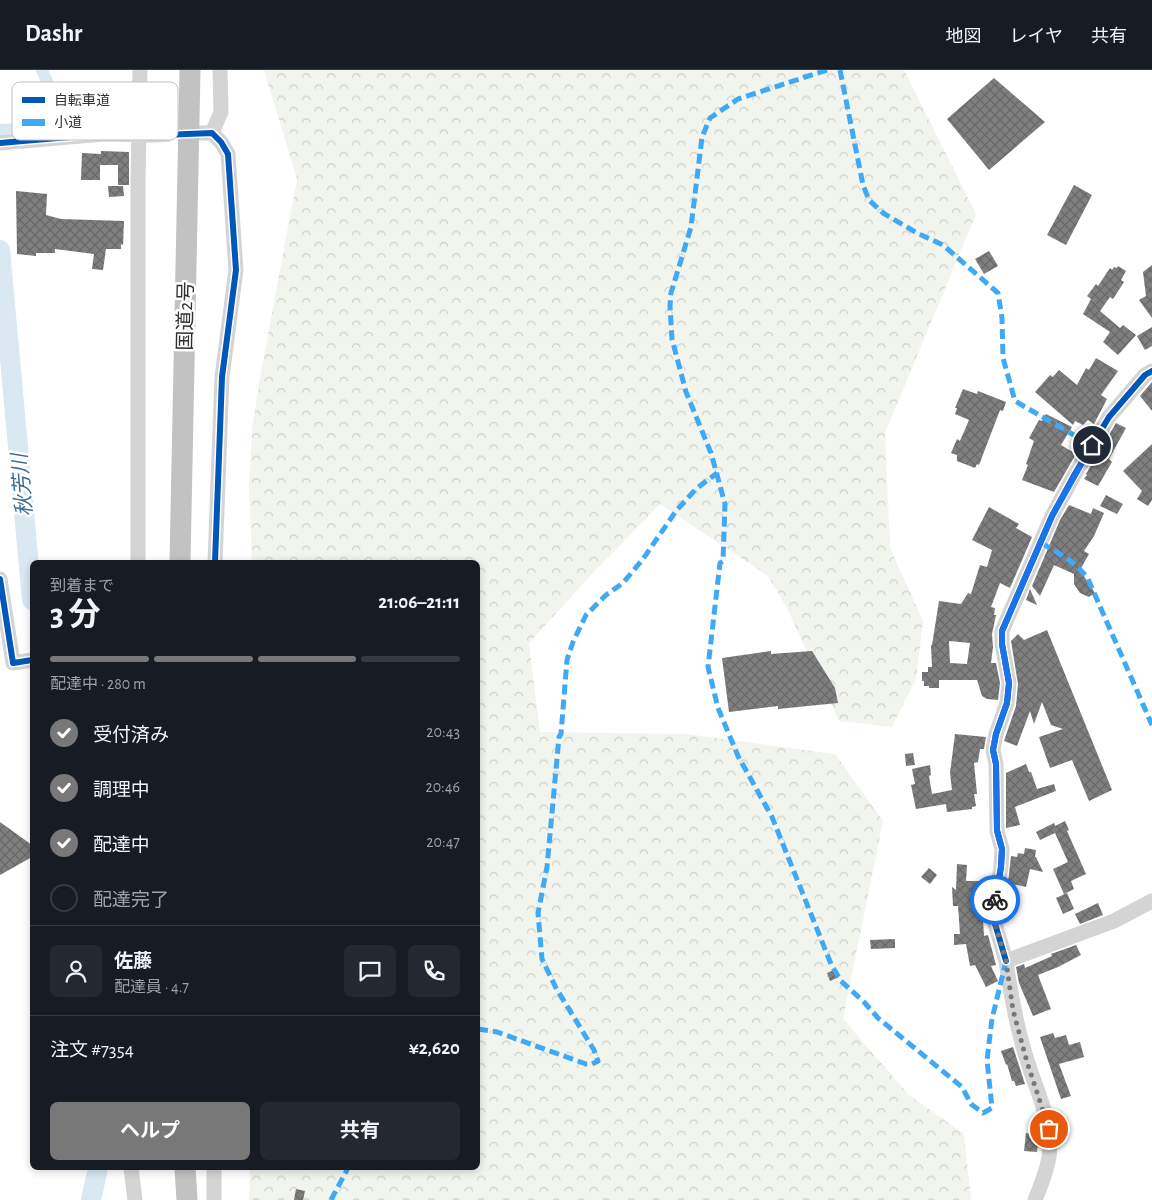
<!DOCTYPE html>
<html lang="ja">
<meta charset="utf-8">
<style>
body{margin:0;font-family:"Alegreya Sans","Noto Sans JP",sans-serif;background:#242831;color:#f1f3f6;height:100vh;display:flex;flex-direction:column;font-size:19px;white-space:nowrap}
*{box-sizing:border-box;margin:0}
p{font-size:16px;color:#9ea1a6}
.icon{flex:none;width:28px;height:28px;fill:none;stroke:currentColor;stroke-width:2;stroke-linecap:round;stroke-linejoin:round}
.map{position:relative;flex:1;overflow:hidden}
.drawer{position:absolute;left:30px;top:490px;width:450px;height:610px;display:flex;flex-direction:column;background:#171b24;border-radius:8px;box-shadow:0 2px 8px #0003}
.drawer>*{flex:none}
.pin{position:absolute;display:grid;place-items:center;width:42px;height:42px;color:#fff;margin:-21px;border:2px solid #fff;border-radius:50%;box-shadow:0 1px 5px #0007}
.courier{position:absolute;display:grid;place-items:center;width:50px;height:50px;margin:-25px;border:4px solid #1a73e8;border-radius:50%;background:#fff;color:#222;box-shadow:0 1px 6px #0007}
.summary em{font-style:normal;font-weight:700}
.summary div{display:flex;flex-direction:column-reverse}
.summary{display:flex;align-items:center;justify-content:space-between;height:85px;padding:0 20px}
h1{font-size:32px;font-weight:700;line-height:38px}
.bar{display:grid;grid-template-columns:repeat(4,1fr);gap:8px 5px;align-content:center;height:60px;padding:0 20px}
.bar i{height:6px;border-radius:4px;background:#363941}
.bar .current{background:#787878}
.bar p{grid-column:span 4}
.line{display:flex;align-items:center;gap:12px;padding:0 20px;border-top:1px solid #363941}
.line div{flex:1}
.round{display:grid;place-items:center;flex:none;width:52px;height:52px;border-radius:8px;background:#242831}
ol{padding:0 20px;list-style:none}
li{display:flex;align-items:center;gap:15px;height:55px}
li p{margin-inline-start:auto}
li .icon{padding:5px;border-radius:50%;background:#787878;color:#fff;stroke-width:4}
li:last-child{color:#9ea1a6}
li i{width:28px;height:28px;border:2px solid #363941;border-radius:50%}
.action{display:flex;gap:10px;margin-top:auto;padding:10px 20px}
.action a{flex:1;height:58px;border-radius:8px;background:#787878;color:#fff;font-size:20px;font-weight:700;line-height:58px;text-align:center}
.action a+a{background:#242831;color:#f1f3f6}
header{display:flex;align-items:center;gap:30px;box-sizing:border-box;height:70px;padding:0 25px;background:#171b24;border-bottom:1px solid #363941}
header strong{font-size:24px}
nav{display:flex;gap:28px;margin-inline-start:auto;font-size:18px}
.map>svg:first-child{display:block}
.forest{fill:url(#forest-crowns)}
.lines{fill:none;stroke-linecap:round;stroke-linejoin:round}
.canal{stroke:#dae8f2;stroke-width:12}
.river{stroke:#dae8f2;stroke-width:20}
.building{fill:url(#building-cross-hatch);fill-rule:evenodd}
.minor-tunnel{stroke:#d6d6d6;stroke-width:15;stroke-dasharray:15 8;stroke-linecap:butt}
.minor{stroke:#d4d4d4;stroke-width:15}
.highway{stroke:#c2c2c2;stroke-width:21}
.quiet{stroke:#3fa9f5;stroke-width:5;stroke-dasharray:10 5;stroke-linecap:butt}
.cycleway-casing{stroke:#fff;stroke-width:9}
.cycleway{stroke:#0057b8;stroke-width:6}
.done{stroke:#787878;stroke-width:5;stroke-dasharray:0 9}
.route{stroke:#1a73e8;stroke-width:6}
.labels{text-anchor:middle;stroke-width:5;stroke-linejoin:round;paint-order:stroke}
.street-label{font-size:20px;fill:#303030;stroke:#fff}
.water-label{font-size:21px;font-style:italic;fill:#3c6d94;stroke:#fff}
.key{fill:#fff;stroke:#c1c1c1;stroke-width:1}
.key-label{font-size:14px;fill:#303030}
</style>
<header>
<strong>Dashr</strong>
<nav><a>地図</a><a>レイヤ</a><a>共有</a></nav>
</header>
<div class="map">
<svg width="1152" height="1130" viewBox="0 0 1152 1130">
<defs>
<pattern id="forest-crowns" width="20" height="18" patternUnits="userSpaceOnUse" patternTransform="scale(1.25)"><rect width="20" height="18" fill="#f1f5ed"/><path d="M2 6a3 3 0 1 1 6 0M12 15a3 3 0 1 1 6 0" fill="none" stroke="#cfd2cc"/></pattern>
<pattern id="building-cross-hatch" width="8" height="8" patternUnits="userSpaceOnUse" patternTransform="scale(1.25)"><rect width="8" height="8" fill="#7f7f7f"/><path d="M0 0l8 8M0 8l8-8" fill="none" stroke="#686868"/></pattern>
</defs>
<rect width="100%" height="100%" fill="#fff"/>
<!-- forest -->
<path class="forest" d="M264,0H904L976,144L885,363L890,478L923,551L916,609L892,657L839,651L787,538L768,506L660,434L591,505L529,573L540,662L687,664L835,684L883,751L843,949L909,1025L964,1064L971,1130H249L250,1098H478V492H252L249,416L252,359L261,302L297,109Z"/>
<g class="lines">
<!-- canal -->
<path class="canal" d="M0,60L66,57L42,0"/>
<!-- river -->
<path class="river" d="M0,180L32,530
M91,1130L98,1098"/>
</g>
<!-- building -->
<path class="building" d="M994,8L1045,52L989,100L947,49Z
M101,81L129,82V115H118V95H100V110H81L82,83L101,84Z
M1074,115L1092,125L1066,175L1047,165Z
M108,116H123L124,126L109,127Z
M16,121L47,124L46,145L61,149L124,151L123,175L121,174V179H106L103,200L92,199L94,184L55,179V183H36V186L17,184Z
M989,181L998,196L984,204L975,189Z
M1152,195V248L1139,230L1146,226L1143,202Z
M1118,196L1126,201L1121,210L1124,212L1113,229L1110,227L1100,241L1120,258L1123,255L1136,265L1118,285L1103,272L1110,262L1083,244L1091,229L1087,226L1096,214L1098,216L1110,198L1112,200L1114,197L1117,198Z
M1152,257V276L1145,280L1137,266Z
M1096,288L1118,301L1101,325L1107,329L1094,354L1088,350L1083,355L1075,351L1073,355L1035,322L1050,305L1053,307L1059,300L1077,315L1086,298L1089,300Z
M1152,312V341L1140,326Z
M963,319L977,324L978,321L1006,332L1003,341L1000,340L979,395L977,394L975,398L957,391V385L951,383L957,369L960,371L969,350L955,344L957,338H955Z
M1046,344L1072,357L1061,375L1076,384L1054,422L1022,410L1028,395L1026,394L1034,371L1029,368L1039,350L1042,351Z
M1116,353L1126,358L1109,389L1112,392L1098,416L1084,409L1087,405L1086,404Z
M1152,374V430L1148,436L1137,429L1142,421L1123,401Z
M1106,425L1123,434L1117,444L1100,436Z
M1069,435L1091,444L1093,438L1104,443L1094,466L1084,481L1089,484L1080,500L1095,523L1089,527L1080,523L1074,514V504L1054,495L1040,526L1032,516L1060,450Z
M989,437L1019,454L1016,458L1032,467L1010,518L1000,513L991,537L995,538L994,545H996L992,564L993,577L991,593H996L1000,613L998,630L987,629L982,626L977,610H939V618H929V616H924V611H922V602H928V597H932L931,575H932L939,531L961,534L968,523L971,524L980,495L987,497L992,480L972,470ZM949,571L970,573L967,594L950,593Z
M1030,519L1033,526L1037,535L1026,530Z
M1047,560L1112,720L1089,731L1072,690L1050,698L1039,667L1063,659L1051,655L1042,632L1034,654L1030,641L1017,676L1004,671L1016,636L1018,614L1011,571L1018,564L1024,570Z
M771,581V584L812,581L835,618L838,633L778,639V636L729,642L722,588Z
M955,664L986,667L984,679H980L978,692L974,693L977,724H974L976,736L972,737V739L947,742L946,734L916,739L911,715L915,714L912,699L930,695L931,705L929,706L932,724L952,720L950,703Z
M913,683L915,695L906,696L905,684Z
M1026,694L1029,702H1031L1037,719L1054,714L1056,721L1015,737L1020,755L1006,758V703Z
M1065,751L1069,760L1067,761L1086,804L1071,811L1074,819L1064,824L1053,799L1068,792L1055,763L1040,770L1036,762L1054,753L1055,756Z
M0,752L32,775V787L0,805Z
M1025,778L1036,780L1035,787H1036L1043,802L1030,799L1026,817L1008,813L1011,786L1017,787L1018,783L1024,784Z
M957,794L967,795L966,811H981L985,833L982,834L984,866L988,865L996,895L991,896L998,911L986,917L975,895L970,896L966,874L954,875V864H960L958,836H953L952,817L956,820Z
M929,798L937,805L930,814L921,807Z
M1067,823L1074,839L1063,844L1056,828Z
M1098,833L1103,845L1080,854L1075,844Z
M895,869V878L871,879L870,870Z
M1076,875L1081,885L1058,897L1038,905L1051,939L1033,946L1019,913L1016,897L1024,894L1025,898L1052,886L1051,884Z
M836,899L839,907L830,911L827,903Z
M1053,963L1055,968L1066,965L1069,975L1080,972L1084,987L1059,994L1071,1026L1061,1029L1040,967Z
M1013,977L1025,1014L1016,1016L1014,1011H1012L1007,994L1006,995L1001,981Z
M1026,1063L1039,1065L1037,1082L1024,1081Z
M296,1119L305,1121L303,1130H294Z"/>
<g class="lines">
<!-- minor-tunnel -->
<path class="minor-tunnel" d="M155,65L198,63"/>
<!-- minor -->
<path class="minor" d="M198,63H212L221,72L228,84L236,200L222,307L215,492
M212,63L221,42L220,0
M0,73L104,64L155,65
M138,492V112L140,0
M0,509L13,593L32,590
M1006,891L993,847L1001,797L1002,779L997,761L996,694L993,680L996,664L1007,633L1009,613L1002,574V561L1052,446L1076,402L1109,347L1145,305L1152,301
M131,1098L135,1130
M214,1098V1130
M1035,1130C1042,1112 1050,1094 1050,1075C1050,1047 1036,1019 1028,993C1017,960 1011,926 1006,891L1114,851L1152,831"/>
<!-- highway -->
<path class="highway" d="M180,492L190,0
M185,1098L187,1130"/>
<!-- quiet -->
<path class="quiet" d="M827,0L738,29L710,48L702,67L691,157L671,223L670,236L672,269L686,322L711,383L725,434L723,491L720,493L708,597L718,638L738,686L772,747L831,894L841,911L864,932L878,948L962,1017L971,1034L983,1043L992,1038L987,990L992,949L1006,891
M840,0L863,115L869,130L883,143L917,163L943,175L998,223L1002,248L1003,288L1015,331L1091,375
M1041,473C1059,483 1076,492 1088,509L1152,655
M478,959L497,962L586,994H592L598,991L594,980L556,918L542,889L538,843L547,797L559,667L561,664L567,590L573,572L586,545L606,525L623,513L643,489L676,441L696,419L717,403
M331,1130L348,1098"/>
<defs>
<path id="cycleway" d="M0,73L104,64L138,66L212,63L221,72L228,84L236,200L222,307L215,492
M0,509L13,593L32,590
M1006,891L993,847L1001,797L1002,779L997,761L996,694L993,680L996,664L1007,633L1009,613L1002,574V561L1052,446L1076,402L1109,347L1145,305L1152,301"/>
</defs>
<!-- cycleway casing -->
<use href="#cycleway" class="cycleway-casing"/>
<!-- cycleway -->
<use href="#cycleway" class="cycleway"/>
</g>
<g class="lines">
<!-- done -->
<path class="done" d="M995,830L993,847L1006,891L1013,940L1027,992L1049,1059"/>
<!-- route -->
<path class="route" d="M995,830L1001,797L1002,779L997,760L996,694L993,680L996,664L1007,633L1009,613L1002,574V561L1052,446L1092,375"/>
</g>
<g class="labels">
<!-- street labels -->
<g class="street-label">
<text transform="translate(185 246) rotate(-89)" y="7">国道2号</text>
</g>
<!-- water labels -->
<g class="water-label">
<text transform="translate(22 415) rotate(-95)" y="7">秋芳川</text>
</g>
</g>
<!-- legend -->
<rect x="12" y="12" width="166" height="58" rx="8" class="key"/>
<rect x="22" y="27" width="23" height="6" fill="#0057b8"/>
<rect x="22" y="49" width="23" height="7" fill="#3fa9f5"/>
<g class="key-label">
<text x="54" y="35">自転車道</text>
<text x="54" y="57">小道</text>
</g>
</svg>
<div class="pin" style="left:1049px;top:1059px;background:#ea580c"><svg class="icon" aria-label="bag" viewBox="0 0 24 24"><path d="M5 8h14l-1 12H6zM9 8a3 3 0 0 1 6 0"/></svg></div>
<div class="pin" style="left:1092px;top:375px;background:#1f2937"><svg class="icon" aria-label="home" viewBox="0 0 24 24"><path d="M3 11l9-7 9 7M6 9v11h12V9"/></svg></div>
<div class="courier" style="left:995px;top:830px"><svg class="icon" aria-label="bike" viewBox="0 0 24 24"><circle cx="6" cy="16" r="4"/><circle cx="18" cy="16" r="4"/><path d="M6 16l4-8h5l3 8M10 8l3 8H6M13 5h3"/></svg></div>
<section class="drawer">
<div class="summary"><div><h1>3 分</h1><p>到着まで</p></div><em>21:06–21:11</em></div>
<div class="bar"><i class="current"></i><i class="current"></i><i class="current"></i><i></i><p>配達中 · 280 m</p></div>
<ol>
<li><svg class="icon" aria-label="check" viewBox="0 0 24 24"><path d="M5 12l5 5 9-10"/></svg>受付済み<p>20:43</p></li>
<li><svg class="icon" aria-label="check" viewBox="0 0 24 24"><path d="M5 12l5 5 9-10"/></svg>調理中<p>20:46</p></li>
<li><svg class="icon" aria-label="check" viewBox="0 0 24 24"><path d="M5 12l5 5 9-10"/></svg>配達中<p>20:47</p></li>
<li><i></i>配達完了</li>
</ol>
<div class="line" style="height:90px"><a class="round"><svg class="icon" aria-label="person" viewBox="0 0 24 24"><circle cx="12" cy="8" r="4"/><path d="M4 21q1-7 8-7t8 7"/></svg></a><div><b>佐藤</b><p>配達員 · 4.7</p></div><a class="round"><svg class="icon" aria-label="chat" viewBox="0 0 24 24"><path d="M4 5h16v11H9l-5 4z"/></svg></a><a class="round"><svg class="icon" aria-label="phone" viewBox="0 0 24 24"><path d="M5 4h4l2 5-3 2q2 4 5 5l2-3 5 2v4C11 20 4 13 5 4z"/></svg></a></div>
<div class="line" style="height:65px"><div>注文 #7354</div><b>¥2,620</b></div>
<div class="action"><a>ヘルプ</a><a>共有</a></div>
</section>
</div>
